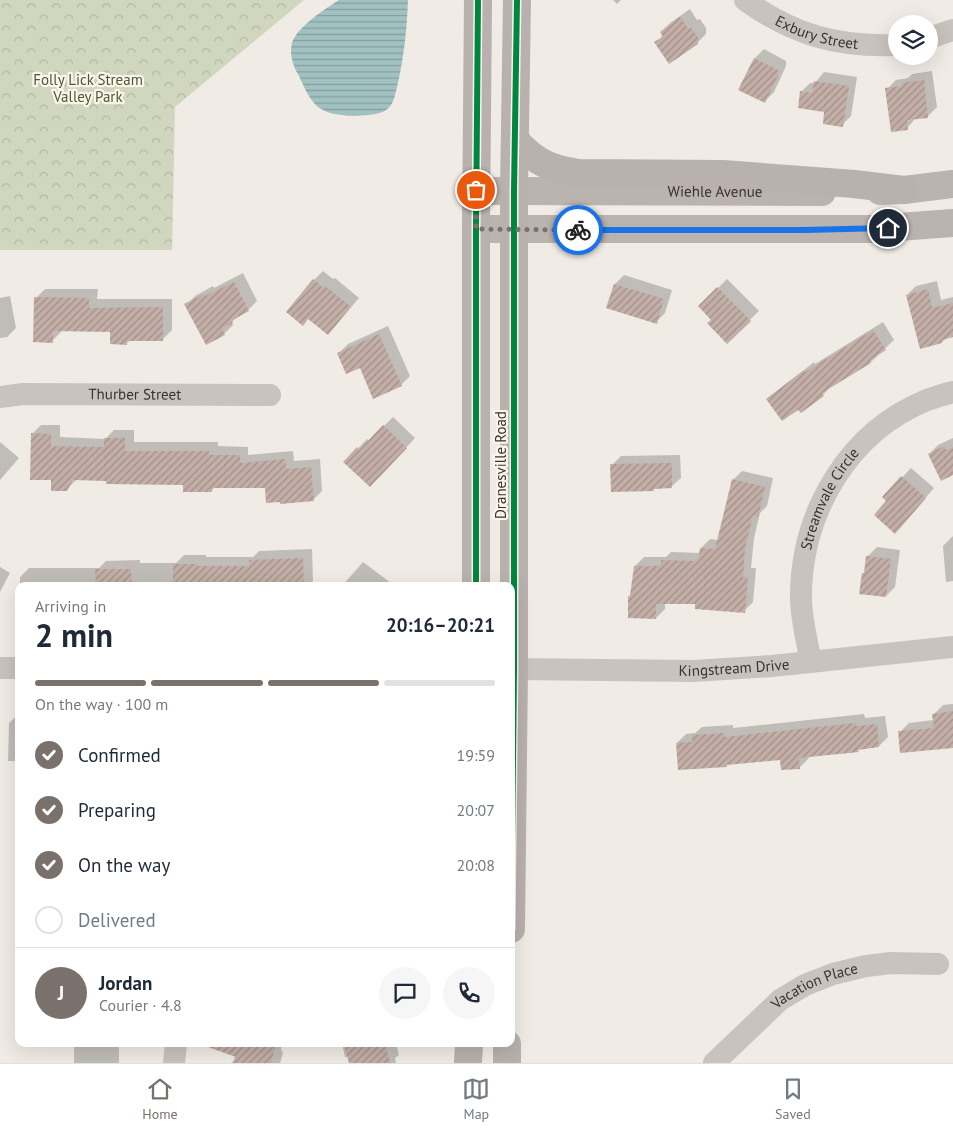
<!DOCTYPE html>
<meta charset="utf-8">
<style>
body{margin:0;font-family:"PT Sans",sans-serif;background:#f6f6f7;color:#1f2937;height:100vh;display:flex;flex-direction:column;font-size:19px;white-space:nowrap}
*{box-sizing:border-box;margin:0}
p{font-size:16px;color:#747a83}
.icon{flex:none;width:28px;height:28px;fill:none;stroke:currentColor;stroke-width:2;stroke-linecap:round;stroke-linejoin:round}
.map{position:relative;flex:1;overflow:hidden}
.sheet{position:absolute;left:15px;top:582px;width:500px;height:465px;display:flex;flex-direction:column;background:#fff;border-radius:10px;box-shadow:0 5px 20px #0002}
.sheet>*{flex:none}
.fabs{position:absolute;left:888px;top:15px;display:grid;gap:10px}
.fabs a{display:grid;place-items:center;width:50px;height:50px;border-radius:50%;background:#fff;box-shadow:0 5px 20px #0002;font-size:25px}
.pin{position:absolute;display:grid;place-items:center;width:42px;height:42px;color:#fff;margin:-21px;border:2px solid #fff;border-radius:50%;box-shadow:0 1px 5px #0007}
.courier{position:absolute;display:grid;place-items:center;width:50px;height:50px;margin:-25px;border:4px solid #1a73e8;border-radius:50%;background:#fff;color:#222;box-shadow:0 1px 6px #0007}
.overview em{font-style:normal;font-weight:800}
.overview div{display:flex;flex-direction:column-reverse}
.overview{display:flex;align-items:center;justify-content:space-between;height:85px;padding:0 20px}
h1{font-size:32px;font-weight:800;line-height:38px}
.bar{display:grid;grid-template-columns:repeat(4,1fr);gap:8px 5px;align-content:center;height:60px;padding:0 20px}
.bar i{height:6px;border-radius:4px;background:#e0e1e3}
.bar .on{background:#7a716c}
.bar p{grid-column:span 4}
.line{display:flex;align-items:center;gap:12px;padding:0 20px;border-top:1px solid #e0e1e3}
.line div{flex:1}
.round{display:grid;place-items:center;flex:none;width:52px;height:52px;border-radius:26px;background:#f6f6f7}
ol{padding:0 20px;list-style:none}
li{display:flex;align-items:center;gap:15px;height:55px}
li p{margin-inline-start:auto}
li .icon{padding:5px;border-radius:50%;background:#7a716c;color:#fff;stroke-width:4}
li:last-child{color:#747a83}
li i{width:28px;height:28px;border:2px solid #e0e1e3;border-radius:50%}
.menu{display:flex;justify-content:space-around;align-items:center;height:70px;border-top:1px solid #e0e1e3;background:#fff;font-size:14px;color:#747a83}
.menu a{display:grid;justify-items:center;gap:2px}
.menu .on{color:#7a716c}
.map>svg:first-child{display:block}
.park{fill:url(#park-crowns)}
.water{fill:url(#water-rules)}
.shadow{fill:#0003}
.building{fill:url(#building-hatch)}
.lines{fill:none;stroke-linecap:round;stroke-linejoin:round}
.street{stroke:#c9c3be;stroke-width:22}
.secondary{stroke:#bab3ae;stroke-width:28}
.primary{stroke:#b8b1ad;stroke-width:28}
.cycleway-casing{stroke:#fbf5ee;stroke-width:9}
.cycleway{stroke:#00873e;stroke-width:6}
.done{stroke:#7a716c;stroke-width:5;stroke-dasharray:0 9}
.route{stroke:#1a73e8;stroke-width:6}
.labels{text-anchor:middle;stroke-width:4.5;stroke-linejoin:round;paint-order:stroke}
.street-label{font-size:15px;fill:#3b302b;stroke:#fbf5ee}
.park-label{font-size:15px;fill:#4a5a2e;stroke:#fbf5ee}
</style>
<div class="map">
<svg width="953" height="1063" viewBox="0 0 953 1063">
<defs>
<pattern id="park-crowns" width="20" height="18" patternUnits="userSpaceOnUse" patternTransform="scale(1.25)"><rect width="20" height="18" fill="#d1d6bf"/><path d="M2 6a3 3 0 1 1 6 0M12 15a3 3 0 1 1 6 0" fill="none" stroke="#b4b8a4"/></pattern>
<pattern id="water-rules" width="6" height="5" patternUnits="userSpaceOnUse" patternTransform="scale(1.25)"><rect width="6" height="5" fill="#a1c2c1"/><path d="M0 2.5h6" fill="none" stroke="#849e9d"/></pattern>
<pattern id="building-hatch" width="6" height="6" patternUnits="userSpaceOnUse" patternTransform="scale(1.25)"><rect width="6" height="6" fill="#c3afa7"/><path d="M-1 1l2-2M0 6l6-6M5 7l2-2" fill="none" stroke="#a08f88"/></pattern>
</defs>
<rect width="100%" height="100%" fill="#f0ebe5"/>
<!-- park -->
<path class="park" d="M0,0H304L175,107L172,250H0Z"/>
<!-- water -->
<path class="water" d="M339,0H408C407,28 404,56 398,83C396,90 395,99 391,105C386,113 376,114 368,115C351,116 325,117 314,103C307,95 303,84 299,76C293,66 289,54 292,43C297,27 325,9 339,0Z"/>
<!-- shadow -->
<path class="shadow" d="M613,0H621L617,4Z
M690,9L697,20L700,19L706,28V34L697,43H656L663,35L661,32L670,23Z
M764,49L786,61V66L774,92L765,101L755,58Z
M932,71L937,107L928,116L916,118L907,128L887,89L896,80L908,78L912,74Z
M824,72L857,77L851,116L842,125L801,92L810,83H815Z
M323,271L333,279L335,278L359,298L328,334L314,280Z
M243,273L257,301L248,310L239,315L232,322L233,325L224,334L186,305L195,296L213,286L214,288Z
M624,275L672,290L665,313L656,322L615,284Z
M727,279L759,311L727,342L713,320L700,306Z
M937,281L941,300L953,297V336L947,338L942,342L907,295L916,286Z
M45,289H98L97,299H172V330L163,339L130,340L126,344L111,331L61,330V332L52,341L36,298Z
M10,296L16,328L7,337L0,338V298Z
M883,322L894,340L871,362L832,385L823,395L798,408L767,400L814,362L815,364Z
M388,326L410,376L401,385L360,367L339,353L348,344Z
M393,417L415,438L379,477L345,462L367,439L369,441Z
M41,425H60V437L105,439L114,430H134V442H218V446L248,447V455L293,451L294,461L320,459L322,491L313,500L266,487L216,486L211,491L184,484L77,479L66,490L52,479L32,434Z
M953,438V474L929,454L938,445Z
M0,442L19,458L0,480Z
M680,455L681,478L671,487H656L653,490L612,465L621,456Z
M911,468L934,488L904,523L884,497Z
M742,471L773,478L767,506L760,513L754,538L751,568H756L753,602L744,611L696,603H665V609L656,618L630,596L632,594L635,566L644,557H666L671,552L700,553L701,548L710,539L718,540L733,480Z
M953,536V581L946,582L943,546Z
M877,547L900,550L895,587L886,596L863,574L865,571L868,556Z
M312,549L313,581L307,586H20V577L29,568H99L106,561L140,560V563H176L184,555H206V557H253L259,551Z
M363,562L395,586H342Z
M0,567L10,573L0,592Z
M953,704V747L900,732L909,723L934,720V714L943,705Z
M18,714L19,761H8L9,723Z
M864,714L865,718L885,716L888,737L879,746L808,756L809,758L800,767L781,759L728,763L726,766L677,743L686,734L695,733L702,727L733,725V728Z
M74,1044H119V1063H74Z
M238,1044H282L281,1049L283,1053L280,1063H231L234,1060Z
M342,1044H396L399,1055L395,1058L396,1063H350L348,1057H345Z"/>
<!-- building -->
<path class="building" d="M680,17L688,28L690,27L698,37V44L669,64L654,42L663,37L660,32Z
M754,58L778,70V76L765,103L738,90Z
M924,80L928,118L907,120L908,130L891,132L885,88L902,86V83Z
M814,81L849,86L843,127L823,124L824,112L798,108L800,91L812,93Z
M313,279L323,288L325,286L351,307L328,335L308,319L303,326L286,312Z
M234,282L249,311L231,321L233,323L222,329L225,335L206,345L184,304L204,294L205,296Z
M614,284L664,299L657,324L606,308Z
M717,287L751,321L727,344L707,323L711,320L698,306Z
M928,289L932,308L953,303V337L942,340V343L920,349L906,295Z
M34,297L89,298V308L163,307V341H127V345L110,344V332L53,331V343L33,342Z
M873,330L886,350L870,360L871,363L822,393L824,396L801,413L798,410L782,421L766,399L804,370L805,372Z
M379,334L402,386L373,399L360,368L346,374L337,353Z
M383,425L407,448L370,487L343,462L357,447L359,450Z
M31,433L51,434V446L104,447V438H125V451H209V455H240V463L285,459L286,469L311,467L314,501L280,504V502L266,503L265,488H212V492H183V485L106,484V481L73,480L67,491H51V480H30Z
M944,446L946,450L953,447V475L941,481L928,454Z
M672,463V488L654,489V491L611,492L610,464Z
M901,476L926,498L895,534L874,515L886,501L882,497Z
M732,479L765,487L758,517L753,515L745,548L743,577H748L745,613L695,609V604H656V619L628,618V596H630L634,566H661V560L698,561L700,548L715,549Z
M866,556L891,559L886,597L859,594L862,573H864Z
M303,558L304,586H173V564H197V566H249V560Z
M95,569H131L132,586H96Z
M953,711V748L900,753L898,731L934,728L932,714Z
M856,723V726L877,724L879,747L858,750L859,752L799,758L800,769L781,770L780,760L726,765L727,767L678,770L676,743L692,742V735L724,733L725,737Z
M205,1044H276L271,1063H234L236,1057L205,1046Z
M344,1044H385L390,1063H349Z"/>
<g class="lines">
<!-- street -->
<g class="street">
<path id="s1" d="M745,0C793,35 837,47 896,45"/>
<path d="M929,38L953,30"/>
<path id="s2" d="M0,397L23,394L270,395"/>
<path id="s3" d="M811,662C807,641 801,619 801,597C801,513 848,432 927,400C936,397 945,394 953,392"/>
<path d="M0,668H19"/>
<path id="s4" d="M514,669L693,671L772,666L953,647"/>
<path d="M174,1063L176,1044"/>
<path id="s5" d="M714,1063L780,1000L805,985L833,974L866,966L891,963L938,964"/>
</g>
<!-- secondary -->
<g class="secondary">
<path id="s6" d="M476,191L822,192"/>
<path d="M880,191L904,190L953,184"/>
<path d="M476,229H871L953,223"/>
</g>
<!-- primary -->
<path class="primary" d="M515,140C535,162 550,169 579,173L723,174L854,184L904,190
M476,586V229L478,0
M511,929L514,669V191L517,0
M468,1063L469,1044
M507,1063V1044"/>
<defs>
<path id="cycleway" d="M476,586V229L478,0
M511,929L514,669V191L517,0"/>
</defs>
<!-- cycleway casing -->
<use href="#cycleway" class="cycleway-casing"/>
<!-- cycleway -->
<use href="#cycleway" class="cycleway"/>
</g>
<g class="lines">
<!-- done -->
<path class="done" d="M476,190V229L578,230"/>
<!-- route -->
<path class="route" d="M578,230H804L888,228"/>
</g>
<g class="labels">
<!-- street labels -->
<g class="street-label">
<text dy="5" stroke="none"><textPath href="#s1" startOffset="80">Exbury Street</textPath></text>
<text dy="5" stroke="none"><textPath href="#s6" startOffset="239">Wiehle Avenue</textPath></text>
<text dy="5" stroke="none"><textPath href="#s2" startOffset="135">Thurber Street</textPath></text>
<text transform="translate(501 465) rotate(-90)" y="5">Dranesville Road</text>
<text dy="5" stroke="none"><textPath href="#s3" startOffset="170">Streamvale Circle</textPath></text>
<text dy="5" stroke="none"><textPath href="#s4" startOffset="220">Kingstream Drive</textPath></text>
<text dy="5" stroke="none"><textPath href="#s5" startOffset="129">Vacation Place</textPath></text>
</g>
<!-- park labels -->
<g class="park-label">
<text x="88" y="85">Folly Lick Stream<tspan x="88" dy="17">Valley Park</tspan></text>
</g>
</g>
</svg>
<div class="fabs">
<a><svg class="icon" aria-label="layers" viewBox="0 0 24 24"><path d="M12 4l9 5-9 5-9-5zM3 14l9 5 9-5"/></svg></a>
</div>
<div class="pin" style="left:476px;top:190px;background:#ea580c"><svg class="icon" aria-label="bag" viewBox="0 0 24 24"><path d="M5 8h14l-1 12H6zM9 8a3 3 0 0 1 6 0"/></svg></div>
<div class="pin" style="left:888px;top:228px;background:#1f2937"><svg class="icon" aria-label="home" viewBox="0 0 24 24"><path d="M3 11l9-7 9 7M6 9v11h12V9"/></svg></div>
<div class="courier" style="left:578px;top:230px"><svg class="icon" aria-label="bike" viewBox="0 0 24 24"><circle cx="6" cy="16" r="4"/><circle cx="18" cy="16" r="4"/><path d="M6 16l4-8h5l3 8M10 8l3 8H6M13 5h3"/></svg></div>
<section class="sheet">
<div class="overview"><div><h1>2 min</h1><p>Arriving in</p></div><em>20:16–20:21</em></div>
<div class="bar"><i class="on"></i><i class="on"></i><i class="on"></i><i></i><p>On the way · 100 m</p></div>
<ol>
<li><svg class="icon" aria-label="check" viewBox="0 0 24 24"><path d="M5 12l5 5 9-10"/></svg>Confirmed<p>19:59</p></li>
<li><svg class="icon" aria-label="check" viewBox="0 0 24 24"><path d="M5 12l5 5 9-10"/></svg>Preparing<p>20:07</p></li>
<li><svg class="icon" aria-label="check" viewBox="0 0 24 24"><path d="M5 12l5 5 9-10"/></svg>On the way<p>20:08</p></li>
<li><i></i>Delivered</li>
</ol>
<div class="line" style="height:90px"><b class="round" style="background:#7a716c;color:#fff">J</b><div><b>Jordan</b><p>Courier · 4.8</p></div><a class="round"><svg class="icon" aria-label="chat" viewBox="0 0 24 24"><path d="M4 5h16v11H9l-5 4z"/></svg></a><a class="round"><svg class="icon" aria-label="phone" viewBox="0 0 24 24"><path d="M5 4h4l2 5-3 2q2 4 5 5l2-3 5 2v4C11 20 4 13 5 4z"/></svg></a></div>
</section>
</div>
<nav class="menu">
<a class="on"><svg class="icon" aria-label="home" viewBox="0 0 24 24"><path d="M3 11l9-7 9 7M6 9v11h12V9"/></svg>Home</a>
<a><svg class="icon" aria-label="map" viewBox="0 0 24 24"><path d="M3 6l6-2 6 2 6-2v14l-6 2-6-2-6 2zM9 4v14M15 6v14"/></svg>Map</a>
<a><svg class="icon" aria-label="saved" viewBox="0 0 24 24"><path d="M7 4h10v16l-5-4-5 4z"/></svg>Saved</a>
</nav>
